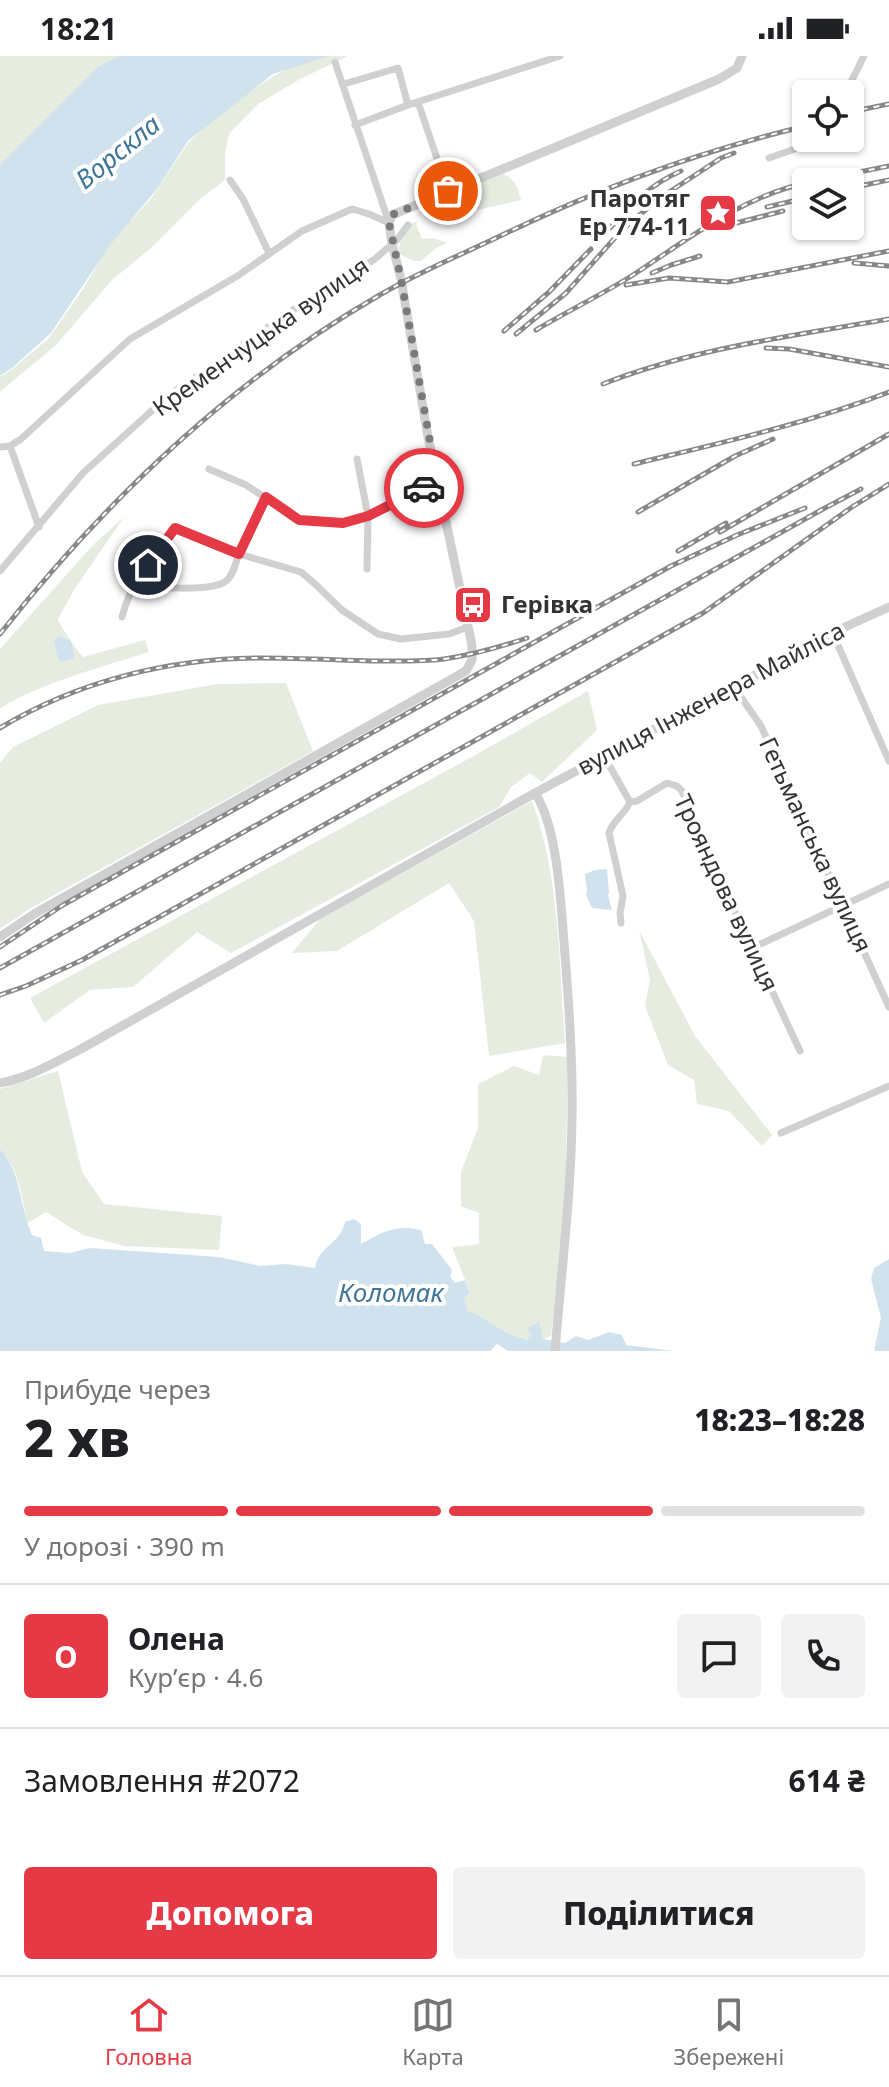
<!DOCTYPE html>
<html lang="uk">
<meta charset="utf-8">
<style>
body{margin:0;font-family:"Noto Sans",sans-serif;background:#f2f2f2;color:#202124;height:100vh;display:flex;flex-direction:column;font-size:30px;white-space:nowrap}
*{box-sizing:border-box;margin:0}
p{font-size:26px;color:#757577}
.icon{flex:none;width:44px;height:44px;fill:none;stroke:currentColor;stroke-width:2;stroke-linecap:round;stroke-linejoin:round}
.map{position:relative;height:1295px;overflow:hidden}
.panel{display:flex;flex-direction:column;background:#fff;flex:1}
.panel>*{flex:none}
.tools{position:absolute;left:792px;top:24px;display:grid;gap:16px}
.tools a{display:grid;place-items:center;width:72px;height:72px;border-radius:8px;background:#fff;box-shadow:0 2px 6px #0004;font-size:40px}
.pin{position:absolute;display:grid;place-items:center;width:68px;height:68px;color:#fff;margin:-34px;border:4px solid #fff;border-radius:50%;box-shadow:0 2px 8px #0007}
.courier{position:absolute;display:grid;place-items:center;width:80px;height:80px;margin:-40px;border:6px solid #e63946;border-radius:50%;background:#fff;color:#222;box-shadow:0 2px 10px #0007}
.headline em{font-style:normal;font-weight:800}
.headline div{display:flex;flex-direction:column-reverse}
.headline{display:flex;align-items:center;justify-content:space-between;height:136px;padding:0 24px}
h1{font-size:52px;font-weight:800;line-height:60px}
.bar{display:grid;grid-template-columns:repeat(4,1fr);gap:12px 8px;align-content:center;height:96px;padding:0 24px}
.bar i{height:10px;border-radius:6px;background:#e0e0e0}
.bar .on{background:#e63946}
.bar p{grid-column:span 4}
.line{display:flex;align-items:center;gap:20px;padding:0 24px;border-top:2px solid #e0e0e0}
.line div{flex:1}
.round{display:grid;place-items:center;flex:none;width:84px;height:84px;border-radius:8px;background:#f2f2f2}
.cta{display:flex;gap:16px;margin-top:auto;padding:16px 24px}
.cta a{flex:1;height:92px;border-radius:8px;background:#e63946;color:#fff;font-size:32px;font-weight:800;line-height:92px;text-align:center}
.cta a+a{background:#f2f2f2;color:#202124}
.status{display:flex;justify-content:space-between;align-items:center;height:56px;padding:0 40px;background:#fff;direction:ltr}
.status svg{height:22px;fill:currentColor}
.tabs{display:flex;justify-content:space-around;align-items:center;height:112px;border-top:2px solid #e0e0e0;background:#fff;font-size:22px;color:#757577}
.tabs a{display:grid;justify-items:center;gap:4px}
.tabs .on{color:#e63946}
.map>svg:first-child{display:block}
.green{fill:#e6ecdf}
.water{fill:#cfe2ee}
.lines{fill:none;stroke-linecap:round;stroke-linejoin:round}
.minor{stroke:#d0d0d0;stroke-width:7}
.tertiary{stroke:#d0d0d0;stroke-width:9}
.rail-casing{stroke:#888;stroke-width:5}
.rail{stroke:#fff;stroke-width:2;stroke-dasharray:6;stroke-linecap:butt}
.done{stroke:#7a7a7a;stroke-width:8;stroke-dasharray:0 14.4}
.route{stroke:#e63946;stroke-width:10}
.labels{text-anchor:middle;stroke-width:8;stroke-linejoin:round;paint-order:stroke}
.poi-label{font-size:24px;font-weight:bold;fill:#333;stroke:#fff;text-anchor:end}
.street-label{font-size:24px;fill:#333;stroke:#fff}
.water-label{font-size:26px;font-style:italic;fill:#3f7597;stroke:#fff}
</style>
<div class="status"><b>18:21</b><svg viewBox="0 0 49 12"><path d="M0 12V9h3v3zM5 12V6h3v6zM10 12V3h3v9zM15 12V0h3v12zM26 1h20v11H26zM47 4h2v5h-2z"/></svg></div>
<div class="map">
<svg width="889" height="1295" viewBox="0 0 889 1295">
<rect width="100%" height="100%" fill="#fff"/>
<!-- green -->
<path class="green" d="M0,0H126L0,110Z
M325,0H348L300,23L258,48L229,78L225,98V124L199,144L152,191L111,225L56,289L0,336V321L11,314L49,282L83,233L109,188L150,144L188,87L227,51L272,21L294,9Z
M502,118C515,122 518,132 521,144L477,154L463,136L470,131Z
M418,165L416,168L422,183L434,182L447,187L436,192L421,205H414L399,198C398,185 405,168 418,165Z
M124,461L74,534L58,563C60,570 78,596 83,601L145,584L149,596C99,612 46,625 0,652V593L92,490Z
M218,628L286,627L313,695L31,852L0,873V707L13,691L98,649Z
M588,635L597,674L542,726L530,717L511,731L499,751L231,897L197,876L133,931L90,934L44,967L30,942L470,702Z
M532,745C560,822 559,906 565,987L489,1000L474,865L449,827L337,895L292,897L320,863Z
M639,874L695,980L772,1079L762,1090L729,1055L697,1048L694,1024L668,1009L645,950L650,924Z
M543,999L568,1001L565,1155L551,1280L543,1283L538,1267L532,1280L525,1284L507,1277L475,1257H468L464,1242L470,1236L452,1191L479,1188V1157L461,1150V1116L478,1072V1028L514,1010L539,1019Z
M58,1015L82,1116L104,1148L222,1160L219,1194L125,1190L83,1179L46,1156L27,1167C22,1140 19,1113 0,1093V1033Z"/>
<!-- water -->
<path class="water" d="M119,0H329L273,18L188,85L157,133L110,189L51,277L12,312L0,320V109L98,11Z
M59,580L71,585L74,600L73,603L62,606L58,602L54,584Z
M607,813L609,837L608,839L612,854L592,852L586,839L587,835L585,818L595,814Z
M0,1093C22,1117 19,1150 32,1179L41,1182L44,1195L70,1197L90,1192L219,1201L260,1210L286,1208L315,1212C319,1189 340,1189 345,1166L354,1163L361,1168V1188C382,1176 396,1168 421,1174L425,1188H432L452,1214L450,1220L455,1227L465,1224L470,1237L464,1242L468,1256L475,1257L507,1277L526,1284L532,1279L527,1272L539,1266L543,1283L565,1287L576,1280L588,1284L609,1276L622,1279L626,1289L674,1295H508L497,1288L490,1295H0Z
M889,1203V1295H874L881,1262L871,1223L874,1212Z"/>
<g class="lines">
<!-- minor -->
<path class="minor" d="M335,6L389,167
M344,28L398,12L408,49
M845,38L864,0
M418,46L448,135
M355,69L408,49L560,0
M769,102L809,88L821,82
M230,124L243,143L269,197
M392,190L408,169
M10,390L39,471
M0,391L10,390L21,383L130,283L239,219L302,175L352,153L369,158L389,167
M357,403L368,460L367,513
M209,413L246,429L299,464L343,467L368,460L437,425
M0,515L83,417L168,340L306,245L375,203L392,188
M134,528C151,532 213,536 226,525C234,519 235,507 239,498C247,478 257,460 266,441
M122,561C130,527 154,500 175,472L239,498L301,516L314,527L342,554L378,578L401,583L449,578L468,571
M833,578L889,705
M734,631L761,670L889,951
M604,700L630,746L637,745L667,727L677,730L682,735L718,819L800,995
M621,867L620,857L623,840L609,777C613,764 625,758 630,746
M752,892L889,828
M781,1077L889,1030"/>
<!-- tertiary -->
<path class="tertiary" d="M535,737C556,769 560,835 563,873C568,937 573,999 572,1063C571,1140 561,1218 555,1295
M0,881L34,858L466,615L472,604V589L428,381L401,223L392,188L389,167L392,159L719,23L737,12L742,0
M0,1027C29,1022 55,1006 81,993L535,737L847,570L889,551"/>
<defs>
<path id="rail" d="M850,56L889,48
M810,126L889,110
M850,132L889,124
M767,151L806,142
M610,172C631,148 651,128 681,115
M723,173L736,167L783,155
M854,207L889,210
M652,217L671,209L700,200
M626,229L669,222L728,226L889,195
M536,274C568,255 601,239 633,219C687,184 741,141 806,127
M504,275L549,236L591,193
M516,278L566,237L621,175L657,144L721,102L734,97
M766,292L789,293L889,311
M603,328C694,292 793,280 889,263
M634,408C720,387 806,368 889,336
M638,456L735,400L773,383
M720,476L889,378
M678,495L726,467
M0,578C105,445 231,325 378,240C417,217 458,200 498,181C597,133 699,95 806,70
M0,672C78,625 170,602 262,602C298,602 335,604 371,605C395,605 420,606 444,603C472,599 500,591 527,582
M0,891L63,849L671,510L737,479L805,452
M0,912L823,453L861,433
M0,939L26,930L82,904L703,557L852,451L889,428"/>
</defs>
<!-- rail casing -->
<use href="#rail" class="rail-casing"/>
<!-- rail -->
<use href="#rail" class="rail"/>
</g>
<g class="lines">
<!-- done -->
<path class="done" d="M424,432L437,425L401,223L389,167L392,159L448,135"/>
<!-- route -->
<path class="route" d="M148,509L175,472L239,498L266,441L299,464L343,467L368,460L424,432"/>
</g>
<!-- icons -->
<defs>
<symbol id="sight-square" viewBox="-11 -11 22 22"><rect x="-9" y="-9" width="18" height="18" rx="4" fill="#e63946" stroke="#fff"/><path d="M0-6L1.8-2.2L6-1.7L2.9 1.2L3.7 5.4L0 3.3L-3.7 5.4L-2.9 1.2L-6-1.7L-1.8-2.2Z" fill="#fff"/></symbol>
<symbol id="bus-square" viewBox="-11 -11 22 22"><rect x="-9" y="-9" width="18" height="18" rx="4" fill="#e63946" stroke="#fff"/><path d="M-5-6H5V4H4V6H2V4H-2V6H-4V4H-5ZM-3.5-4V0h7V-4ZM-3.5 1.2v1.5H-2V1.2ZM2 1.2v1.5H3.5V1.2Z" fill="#fff"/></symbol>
</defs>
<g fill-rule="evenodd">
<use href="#sight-square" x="696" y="135" width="44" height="44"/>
<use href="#bus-square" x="451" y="527" width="44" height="44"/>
</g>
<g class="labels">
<!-- poi labels -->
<g class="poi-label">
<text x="690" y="151">Паротяг<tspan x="690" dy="28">Ер 774-11</tspan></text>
<text x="501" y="557" text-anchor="start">Герівка</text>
</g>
<!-- street labels -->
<g class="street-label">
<text transform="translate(261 281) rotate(-35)" y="8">Кременчуцька вулиця</text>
<text transform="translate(711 643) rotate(-28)" y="8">вулиця Інженера Майліса</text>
<text transform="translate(815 789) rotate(65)" y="8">Гетьманська вулиця</text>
<text transform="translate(726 837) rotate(65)" y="8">Трояндова вулиця</text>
</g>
<!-- water labels -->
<g class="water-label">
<text transform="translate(118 96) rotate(-39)" y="9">Ворскла</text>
<text x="391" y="1246">Коломак</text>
</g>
</g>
</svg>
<div class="tools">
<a><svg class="icon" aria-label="locate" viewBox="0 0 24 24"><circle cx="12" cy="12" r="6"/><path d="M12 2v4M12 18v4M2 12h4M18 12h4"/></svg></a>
<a><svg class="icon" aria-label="layers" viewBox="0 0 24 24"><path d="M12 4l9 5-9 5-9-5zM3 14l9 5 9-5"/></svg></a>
</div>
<div class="pin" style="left:448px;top:135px;background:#ea580c"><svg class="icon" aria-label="bag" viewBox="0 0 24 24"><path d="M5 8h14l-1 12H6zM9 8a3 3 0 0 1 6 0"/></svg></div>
<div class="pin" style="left:148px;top:509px;background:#1f2937"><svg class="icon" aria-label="home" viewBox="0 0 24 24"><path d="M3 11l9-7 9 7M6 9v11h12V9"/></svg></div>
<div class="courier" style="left:424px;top:432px"><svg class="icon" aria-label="car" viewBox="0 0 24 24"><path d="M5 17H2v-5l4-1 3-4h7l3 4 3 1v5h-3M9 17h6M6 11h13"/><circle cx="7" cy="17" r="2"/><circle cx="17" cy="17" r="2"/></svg></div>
</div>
<section class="panel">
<div class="headline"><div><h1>2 хв</h1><p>Прибуде через</p></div><em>18:23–18:28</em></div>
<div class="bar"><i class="on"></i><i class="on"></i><i class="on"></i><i></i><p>У дорозі · 390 m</p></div>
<div class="line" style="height:144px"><b class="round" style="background:#e63946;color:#fff">О</b><div><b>Олена</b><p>Кур’єр · 4.6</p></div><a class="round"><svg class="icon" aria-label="chat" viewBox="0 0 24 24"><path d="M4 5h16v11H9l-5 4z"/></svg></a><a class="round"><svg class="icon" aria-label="phone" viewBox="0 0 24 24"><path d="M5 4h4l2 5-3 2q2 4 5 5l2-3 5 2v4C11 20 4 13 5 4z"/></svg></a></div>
<div class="line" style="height:104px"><div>Замовлення #2072</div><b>614 ₴</b></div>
<div class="cta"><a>Допомога</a><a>Поділитися</a></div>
</section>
<nav class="tabs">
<a class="on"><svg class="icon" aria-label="home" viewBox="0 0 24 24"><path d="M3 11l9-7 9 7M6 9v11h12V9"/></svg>Головна</a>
<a><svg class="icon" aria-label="map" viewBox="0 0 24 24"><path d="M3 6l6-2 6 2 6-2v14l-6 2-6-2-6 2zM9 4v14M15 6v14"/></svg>Карта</a>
<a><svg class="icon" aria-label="saved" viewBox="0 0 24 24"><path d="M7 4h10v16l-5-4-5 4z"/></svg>Збережені</a>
</nav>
